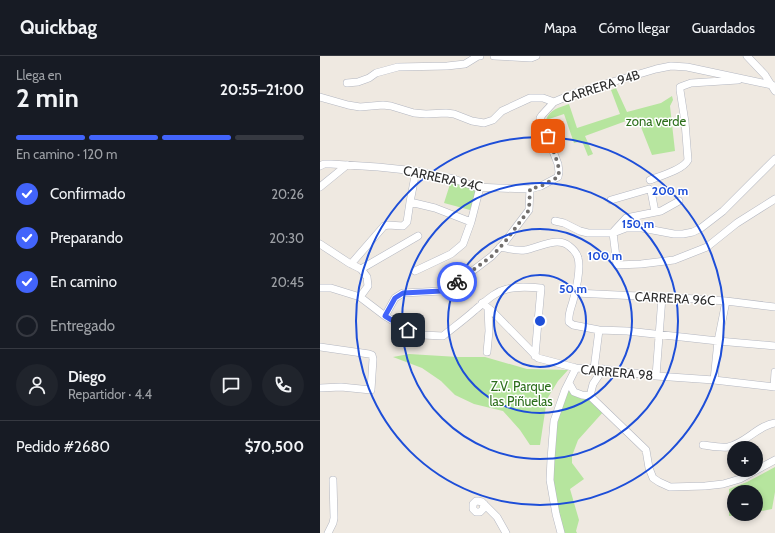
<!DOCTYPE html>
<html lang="es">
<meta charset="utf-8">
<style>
body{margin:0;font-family:Cabin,sans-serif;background:#20242c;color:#f1f3f6;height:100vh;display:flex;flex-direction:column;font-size:15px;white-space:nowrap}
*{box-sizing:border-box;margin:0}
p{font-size:13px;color:#9ea1a6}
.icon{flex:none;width:22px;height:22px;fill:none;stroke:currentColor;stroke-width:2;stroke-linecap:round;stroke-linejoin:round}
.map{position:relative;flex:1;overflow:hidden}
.drawer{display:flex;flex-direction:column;background:#171b24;width:320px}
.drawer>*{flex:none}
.controls{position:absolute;left:407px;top:385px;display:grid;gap:8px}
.controls a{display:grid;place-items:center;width:36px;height:36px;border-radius:50%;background:#171b24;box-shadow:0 2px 6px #0003;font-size:20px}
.pin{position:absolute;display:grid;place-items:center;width:34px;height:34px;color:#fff;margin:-17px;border-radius:8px;box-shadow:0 2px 6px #0006}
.courier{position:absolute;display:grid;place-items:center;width:40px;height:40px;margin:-20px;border:3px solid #4264fb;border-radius:50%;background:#fff;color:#222;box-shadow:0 1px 5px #0007}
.summary em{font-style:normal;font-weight:700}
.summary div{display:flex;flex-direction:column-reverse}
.summary{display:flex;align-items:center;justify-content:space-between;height:68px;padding:0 16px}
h1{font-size:26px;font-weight:700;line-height:30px}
.bar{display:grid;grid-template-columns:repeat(4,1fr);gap:6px 4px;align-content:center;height:48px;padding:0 16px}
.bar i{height:5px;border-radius:3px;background:#363941}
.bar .selected{background:#4264fb}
.bar p{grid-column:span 4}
.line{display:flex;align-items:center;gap:10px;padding:0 16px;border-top:1px solid #363941}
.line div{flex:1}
.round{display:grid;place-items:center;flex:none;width:42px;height:42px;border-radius:21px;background:#20242c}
ol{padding:0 16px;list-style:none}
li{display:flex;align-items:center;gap:12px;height:44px}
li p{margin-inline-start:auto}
li .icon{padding:4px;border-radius:50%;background:#4264fb;color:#fff;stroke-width:4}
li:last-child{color:#9ea1a6}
li i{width:22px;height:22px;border:2px solid #363941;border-radius:50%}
header{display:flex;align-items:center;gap:24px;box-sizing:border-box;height:56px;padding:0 20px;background:#171b24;border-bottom:1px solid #363941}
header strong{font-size:19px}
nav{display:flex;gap:22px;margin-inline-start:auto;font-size:14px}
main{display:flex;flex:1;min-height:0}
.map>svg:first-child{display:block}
.green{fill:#b6e59e}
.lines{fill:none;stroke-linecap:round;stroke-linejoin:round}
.minor-casing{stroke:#b4b7c1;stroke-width:8}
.minor{stroke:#fff;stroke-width:7}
.done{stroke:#726f6d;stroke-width:4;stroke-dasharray:0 7.2}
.route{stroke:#4264fb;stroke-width:5}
.ring{fill:none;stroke:#1d4ed8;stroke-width:2}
.labels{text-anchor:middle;stroke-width:3;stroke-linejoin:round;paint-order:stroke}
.street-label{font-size:13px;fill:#2e2e2e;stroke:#fff}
.park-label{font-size:13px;fill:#2c6e1b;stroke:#fff}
.centre{fill:#1d4ed8;stroke:#fff;stroke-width:2}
.ring-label{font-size:12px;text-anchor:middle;font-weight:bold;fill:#1d4ed8;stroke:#fff;stroke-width:3;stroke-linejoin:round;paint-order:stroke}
</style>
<header>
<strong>Quickbag</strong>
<nav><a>Mapa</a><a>Cómo llegar</a><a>Guardados</a></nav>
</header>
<main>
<section class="drawer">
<div class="summary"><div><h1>2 min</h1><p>Llega en</p></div><em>20:55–21:00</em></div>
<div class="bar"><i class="selected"></i><i class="selected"></i><i class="selected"></i><i></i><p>En camino · 120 m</p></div>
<ol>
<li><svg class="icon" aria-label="check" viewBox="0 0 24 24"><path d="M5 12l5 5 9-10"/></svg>Confirmado<p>20:26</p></li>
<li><svg class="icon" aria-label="check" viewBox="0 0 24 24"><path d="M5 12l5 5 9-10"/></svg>Preparando<p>20:30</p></li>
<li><svg class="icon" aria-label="check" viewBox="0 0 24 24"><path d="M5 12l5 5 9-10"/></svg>En camino<p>20:45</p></li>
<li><i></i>Entregado</li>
</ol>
<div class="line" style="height:72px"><a class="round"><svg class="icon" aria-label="person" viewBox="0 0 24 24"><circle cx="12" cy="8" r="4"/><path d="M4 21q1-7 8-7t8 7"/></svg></a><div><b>Diego</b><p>Repartidor · 4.4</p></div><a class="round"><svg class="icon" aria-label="chat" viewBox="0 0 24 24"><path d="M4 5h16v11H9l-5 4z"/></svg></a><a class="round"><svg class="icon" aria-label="phone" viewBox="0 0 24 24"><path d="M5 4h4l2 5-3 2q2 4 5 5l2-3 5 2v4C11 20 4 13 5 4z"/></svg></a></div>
<div class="line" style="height:52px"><div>Pedido #2680</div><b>$70,500</b></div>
</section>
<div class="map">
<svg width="455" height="477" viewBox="0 0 455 477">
<rect width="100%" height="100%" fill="#efe9e1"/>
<!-- green -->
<path class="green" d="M296,32L307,56L341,47L352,40L353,44L350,50L355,95L332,99L317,61L265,80L273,98L268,100L262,85L254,87L244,58L226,64C230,53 238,52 249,48L257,72L300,58L291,34Z
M131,125L157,135L150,154L124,147Z
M89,298L138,301H165L207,313L248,314L238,325L227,343L220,389H210L200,374L183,355L154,348L135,339L121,325L102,312L73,301Z
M250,328L254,336L270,341L284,355L258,384L252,400V407L264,423L250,433L259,464L256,475L257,477H242L232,427L235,365Z
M455,411V436L452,453L436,456V436H414V458H422L409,460V433L427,426Z"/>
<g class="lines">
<defs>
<path id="minor" d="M174,0L211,2L216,0
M427,0L445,19L455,35
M27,27L38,26L49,22L56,17L78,11L127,10L145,8L158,0H160
M0,41L28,49L40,51L63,49L71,50L94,57L106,58L126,57L134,58L152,65L164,67L173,64L182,55L210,42H223L234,46L255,37L336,13L351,10L367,11L452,29
M0,110L4,108H11L58,111L96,115L134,123L156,131L178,132L210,133L221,130L238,121L239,116L238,108L220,62L222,59L234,46
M330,124C340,120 363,114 368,104L365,66L360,34V31L371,27L418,24
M0,131L27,109
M291,144L329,133L331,135L335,156
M90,146L115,152L151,166
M235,165L244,167L260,175L268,177H293L306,172H322L354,178H363L373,176L381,172L403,155L455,103
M294,175L306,162L341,155L359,145
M293,177L297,209L321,208L354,204L387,191L417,167L455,143
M0,188L29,207L41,213L47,221L48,230L40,241
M180,191C189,193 196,195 205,194C218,192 237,180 249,190C253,193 257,198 258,202C261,212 256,235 253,245C251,252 248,258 249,266L253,269L279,274L307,275L398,285L455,290
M31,208L64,170L68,169L83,170L87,166L90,146L96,115
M41,213L98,180
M95,215L131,198L143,188L151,166L160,131
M0,232H11L40,241L65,260L88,274L103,279L123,280C134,271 145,263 155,254C165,246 174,236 187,233C198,230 209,231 221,232L215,300
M255,237L361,242L406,245L455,251
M162,247L172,255L218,302L256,312L283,313L336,320L394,324L455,331
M65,260L75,242L83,237L122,235L138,226L172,200L184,187L209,154L210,133
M0,291L49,298L52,299L53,303L51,334L21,331L0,332
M167,296L169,275L168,252
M274,313L279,274
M336,320L342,241
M394,324L398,285L406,245
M249,327L254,336L262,339L270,340L326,394L329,412L333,422L339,426L350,431L385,430L403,428L420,423L455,404
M454,331L455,316
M270,340L273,328L283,313
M383,389C391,390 400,392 408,391C426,387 437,370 455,367
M164,448L163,453L160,456H156L153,453V448L156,445H158L162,446L177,461L186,477
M8,477L13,467L14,462L13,424
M241,477L236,458L230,424L231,403L234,365L245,334L256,312"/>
</defs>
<!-- minor casing -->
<use href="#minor" class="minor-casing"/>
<!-- minor -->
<use href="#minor" class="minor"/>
</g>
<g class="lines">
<!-- done -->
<path class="done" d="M137,226L172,200L184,187L209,154L210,133L221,130L238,121L239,116L238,108L228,80"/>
<!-- route -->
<path class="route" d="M88,274L65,260L75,242L83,237L122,235L137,226"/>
</g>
<!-- distance rings -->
<g class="ring">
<circle cx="220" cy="265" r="46"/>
<circle cx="220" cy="265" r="92"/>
<circle cx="220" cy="265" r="138"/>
<circle cx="220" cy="265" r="184"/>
</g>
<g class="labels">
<!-- street labels -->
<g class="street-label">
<text transform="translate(281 30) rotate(-18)" y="5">CARRERA 94B</text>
<text transform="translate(123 122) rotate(12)" y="5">CARRERA 94C</text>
<text transform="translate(355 242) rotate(3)" y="5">CARRERA 96C</text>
<text transform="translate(297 316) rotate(5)" y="5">CARRERA 98</text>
</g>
<!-- park labels -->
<g class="park-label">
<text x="336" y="70">zona verde</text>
<text x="201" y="335">Z.V. Parque<tspan x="201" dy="15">las Piñuelas</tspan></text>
</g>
</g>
<circle cx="220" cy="265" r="6" class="centre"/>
<g class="ring-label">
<text x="350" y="139">200 m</text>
<text x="318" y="172">150 m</text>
<text x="285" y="204">100 m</text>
<text x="253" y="237">50 m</text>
</g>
</svg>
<div class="controls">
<a>+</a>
<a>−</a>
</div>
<div class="pin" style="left:228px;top:80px;background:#ea580c"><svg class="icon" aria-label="bag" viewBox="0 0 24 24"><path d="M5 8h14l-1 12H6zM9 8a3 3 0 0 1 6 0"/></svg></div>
<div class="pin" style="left:88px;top:274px;background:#1f2937"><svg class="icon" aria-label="home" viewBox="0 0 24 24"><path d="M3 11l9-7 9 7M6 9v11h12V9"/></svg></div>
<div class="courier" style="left:137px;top:226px"><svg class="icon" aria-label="bike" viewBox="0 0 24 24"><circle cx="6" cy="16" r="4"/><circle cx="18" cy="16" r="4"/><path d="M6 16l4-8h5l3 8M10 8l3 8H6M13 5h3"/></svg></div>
</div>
</main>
